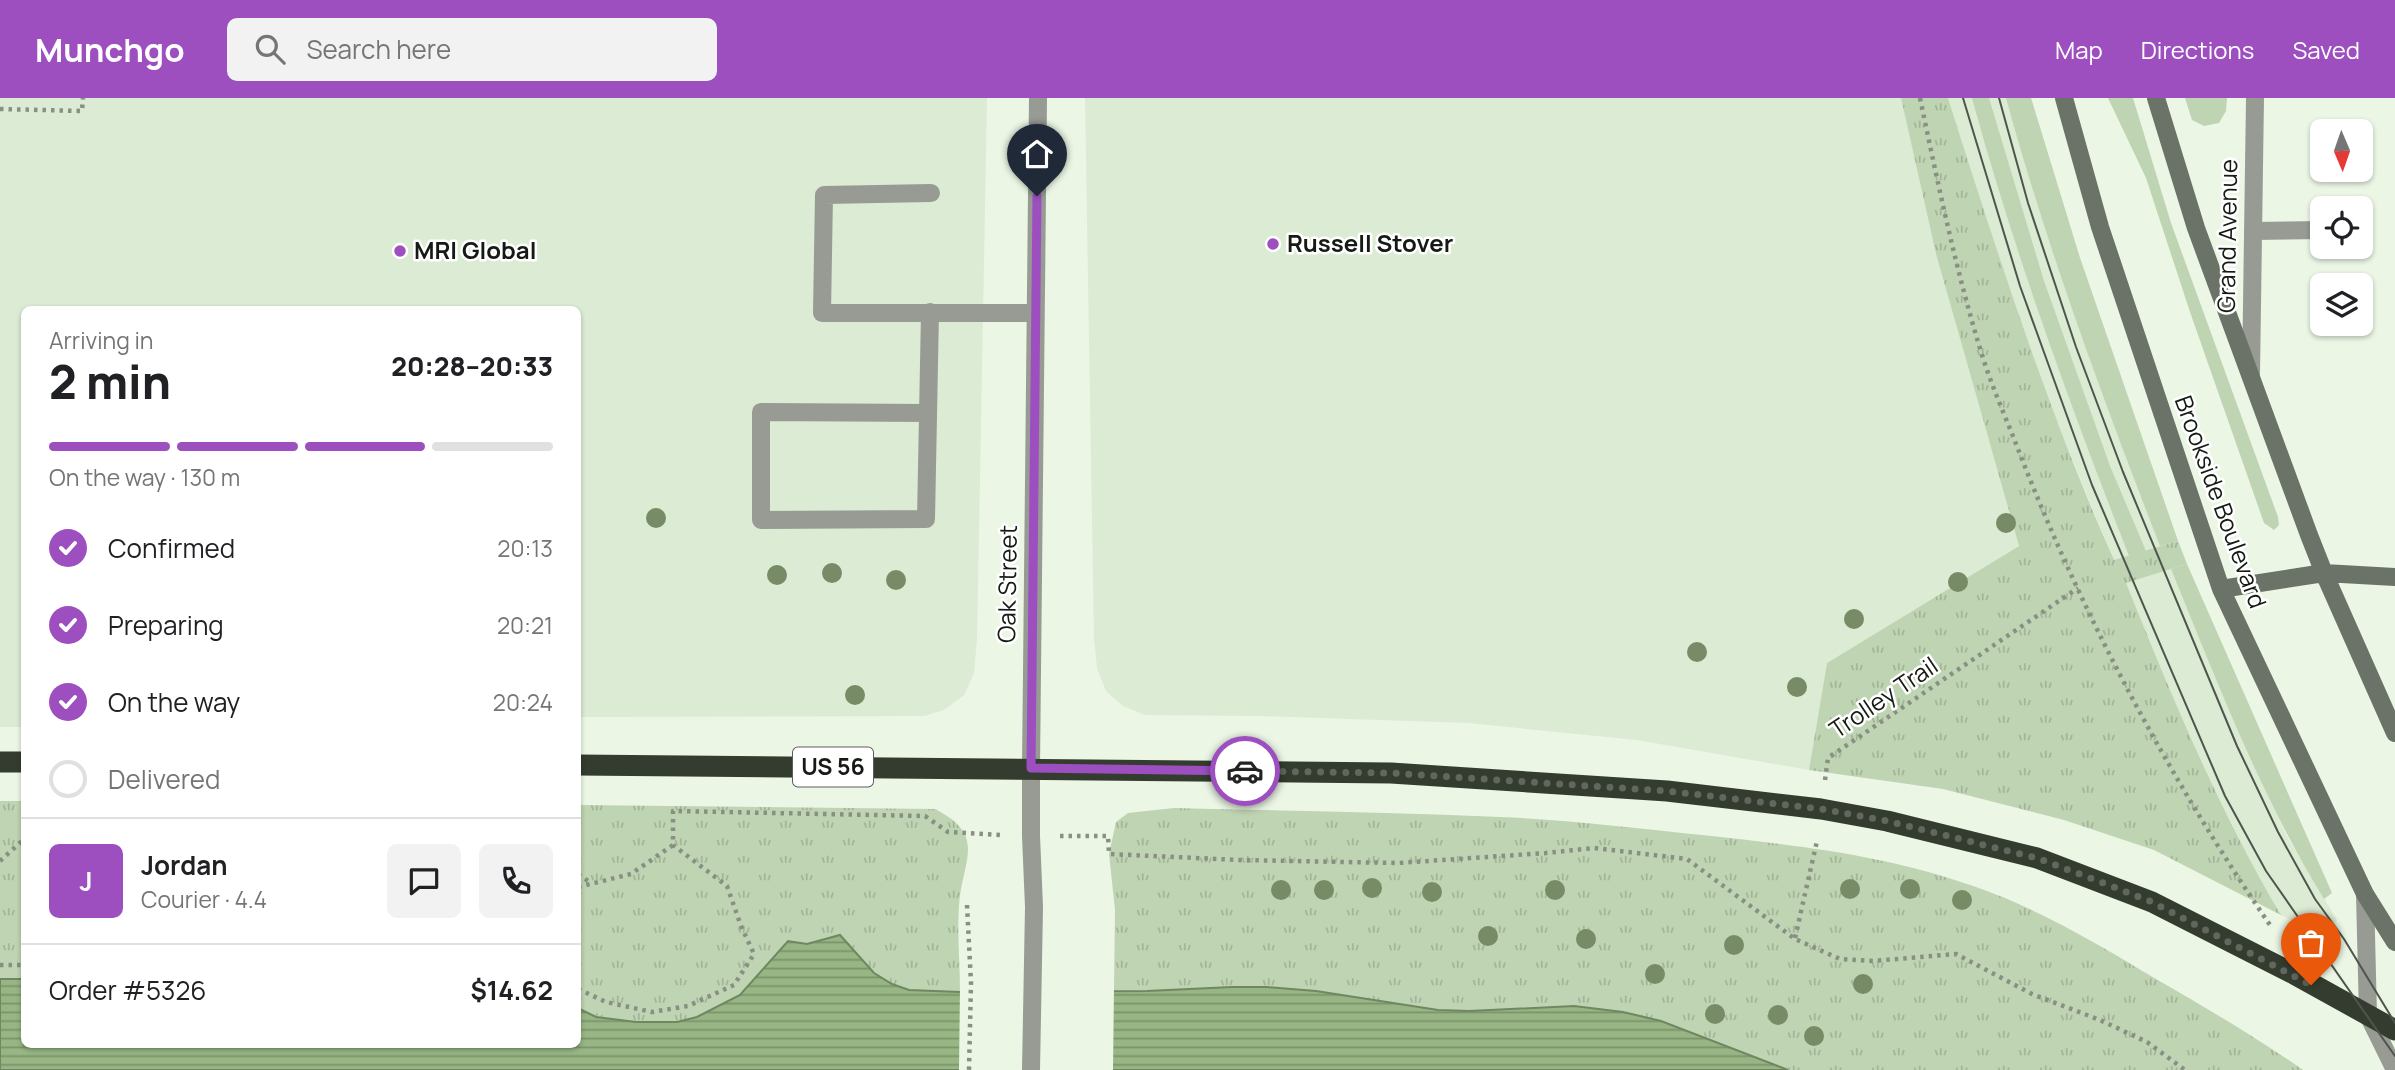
<!DOCTYPE html>
<meta charset="utf-8">
<style>
body{margin:0;font-family:Manrope,sans-serif;background:#f2f2f2;color:#202124;height:100vh;display:flex;flex-direction:column;font-size:26px;white-space:nowrap}
*{box-sizing:border-box;margin:0}
p{font-size:23px;color:#757577}
.icon{flex:none;width:38px;height:38px;fill:none;stroke:currentColor;stroke-width:2;stroke-linecap:round;stroke-linejoin:round}
.map{position:relative;flex:1;overflow:hidden}
.sheet{position:absolute;left:21px;top:208px;width:560px;height:742px;display:flex;flex-direction:column;background:#fff;border-radius:10px;box-shadow:0 2px 5px #0004}
.sheet>*{flex:none}
.needle{width:46px;rotate:178deg}
.controls{position:absolute;left:2310px;top:21px;display:grid;gap:14px}
.controls a{display:grid;place-items:center;width:63px;height:63px;border-radius:10px;background:#fff;box-shadow:0 2px 5px #0004;font-size:35px}
.pin{position:absolute;display:grid;place-items:center;width:60px;height:60px;color:#fff;margin:-72px -30px;border-radius:50% 50% 50% 0;rotate:-45deg;box-shadow:0 0 7px #0007}
.pin .icon{rotate:45deg}
.courier{position:absolute;display:grid;place-items:center;width:70px;height:70px;margin:-35px;border:5px solid #9d4fc0;border-radius:50%;background:#fff;color:#222;box-shadow:0 2px 9px #0007}
.headline em{font-style:normal;font-weight:800}
.headline div{display:flex;flex-direction:column-reverse}
.headline{display:flex;align-items:center;justify-content:space-between;height:119px;padding:0 28px}
h1{font-size:46px;font-weight:800;line-height:52px}
.bar{display:grid;grid-template-columns:repeat(4,1fr);gap:10px 7px;align-content:center;height:84px;padding:0 28px}
.bar i{height:9px;border-radius:5px;background:#e0e0e0}
.bar .on{background:#9d4fc0}
.bar p{grid-column:span 4}
.line{display:flex;align-items:center;gap:18px;padding:0 28px;border-top:2px solid #e0e0e0}
.line div{flex:1}
.round{display:grid;place-items:center;flex:none;width:74px;height:74px;border-radius:10px;background:#f2f2f2}
ol{padding:0 28px;list-style:none}
li{display:flex;align-items:center;gap:21px;height:77px}
li p{margin-inline-start:auto}
li .icon{padding:7px;border-radius:50%;background:#9d4fc0;color:#fff;stroke-width:4}
li:last-child{color:#757577}
li i{width:38px;height:38px;border:4px solid #e0e0e0;border-radius:50%}
header{display:flex;align-items:center;gap:42px;box-sizing:border-box;height:98px;padding:0 35px;background:#9d4fc0;color:#fff}
header strong{font-size:33px}
nav{display:flex;gap:38px;margin-inline-start:auto;font-size:24px}
.search{width:490px;height:63px;background:#f2f2f2;display:flex;align-items:center;gap:18px;box-sizing:border-box;padding:0 24px;border-radius:10px;color:#757577;font-size:26px}
.map>svg:first-child{display:block}
.built{fill:#dcebd3}
.grass{fill:#bfd4b2}
.park{fill:url(#park-tufts)}
.water{fill:url(#water-rules);stroke:#708762;stroke-width:2}
.pier{fill:#ebf6e5}
.lines{fill:none;stroke-linecap:round;stroke-linejoin:round}
.path{stroke:#889084;stroke-width:4.5;stroke-dasharray:3.5 5;stroke-linecap:butt}
.lane{stroke:#979b94;stroke-width:18}
.street{stroke:#979b94;stroke-width:18}
.secondary{stroke:#6b7268;stroke-width:18}
.highway{stroke:#343c2f;stroke-width:21}
.tram{stroke:#4f554c;stroke-width:2}
.tree{fill:#778b67}
.done{stroke:#61675d;stroke-width:7;stroke-dasharray:0 12.6}
.route{stroke:#9d4fc0;stroke-width:9}
.poi-dot{fill:#9d4fc0;stroke:#fff;stroke-width:2.5}
.labels{text-anchor:middle;stroke-width:5;stroke-linejoin:round;paint-order:stroke}
.shield{fill:#fff;stroke:#5c5f5a;stroke-width:2}
.shield-label{font-size:23px;font-weight:bold;fill:#161a14}
.street-label{font-size:24px;fill:#161a14;stroke:#fff}
.poi-label{font-size:24px;font-weight:bold;fill:#161a14;stroke:#fff;text-anchor:start}
</style>
<header>
<strong>Munchgo</strong>
<div class="search"><svg class="icon" aria-label="search" viewBox="0 0 24 24"><circle cx="10" cy="10" r="6"/><path d="M15 15l6 6"/></svg>Search here</div>
<nav><a>Map</a><a>Directions</a><a>Saved</a></nav>
</header>
<div class="map">
<svg width="2395" height="972" viewBox="0 0 2395 972">
<defs>
<pattern id="park-tufts" width="24" height="20" patternUnits="userSpaceOnUse" patternTransform="scale(1.75)"><rect width="24" height="20" fill="#bfd4b2"/><path d="M3 7l-1-3M5 7V3M7 7l1-3M15 17l-1-3M17 17v-4M19 17l1-3" fill="none" stroke="#a3b598"/></pattern>
<pattern id="water-rules" width="6" height="5" patternUnits="userSpaceOnUse" patternTransform="scale(1.75)"><rect width="6" height="5" fill="#97b684"/><path d="M0 2.5h6" fill="none" stroke="#7a936b"/></pattern>
</defs>
<rect width="100%" height="100%" fill="#ebf6e5"/>
<!-- built -->
<path class="built" d="M0,0H987L977,540L974,575L964,597L944,612L924,618L578,619V212H24V629H0Z
M1085,0H1901L1936,156L2019,448L1827,565L1809,672L1637,642L1468,625L1259,618L1145,617L1123,608L1106,593L1097,570L1094,541Z
M1948,0H2031L2080,160L2178,443L2114,463L2044,292L2001,166Z
M2171,471L2267,696L2288,740L2337,822L2330,832L2314,833L2281,817L2236,740L2181,620L2125,485Z"/>
<!-- grass -->
<path class="grass" d="M1972,0H1989L2044,183L2110,368L2146,453L2129,458C2070,307 2015,157 1972,0Z
M2006,0H2031L2080,160L2178,443L2160,448C2103,301 2048,153 2006,0Z
M2108,0H2133L2171,125L2278,419L2279,427L2274,432L2264,425L2190,214L2146,80Z
M2185,0H2227L2226,13L2219,25L2204,28L2192,22Z
M2187,466L2332,795L2324,801C2260,697 2217,583 2171,471Z"/>
<!-- park -->
<path class="park" d="M1901,0H1948C1998,157 2047,312 2114,462L2178,443L2187,466L2126,485C2172,599 2218,711 2281,817L2154,752L2064,722L1943,691L1809,672L1827,565L2019,448L1936,156Z
M0,703H24V881H0Z
M578,707L935,711C988,738 962,762 959,807C957,836 960,865 960,894C943,893 926,894 909,892C879,888 859,858 839,837L807,846L788,843L740,897L697,919L677,924H636L596,919L578,910Z
M1174,710C1283,713 1392,714 1501,719C1568,722 1635,730 1702,737C1795,747 1888,757 1976,789C2041,812 2098,846 2156,881C2206,910 2256,939 2303,972H1113L1115,812L1109,756L1116,724L1128,715Z"/>
<!-- water -->
<path class="water" d="M840,837L874,875L892,886L909,892L960,894L1147,893L1232,889H1267L1316,893L1438,912L1469,913L1574,908L1623,914L1661,923L1788,972H0V881H24V947H578V910L596,919L636,924H677L697,919L740,897L788,843L807,846Z"/>
<!-- pier -->
<path class="pier" d="M960,890H1114L1113,972H959Z"/>
<g class="lines">
<!-- path -->
<path class="path" d="M1920,0C1938,86 1956,173 1982,257C1992,289 2006,320 2018,351C2083,519 2169,680 2270,827
M0,11L82,13L83,0
M1825,682L1828,660L2078,490
M1060,738H1108L1109,756L1240,762L1398,765L1546,755L1594,750L1687,761L1795,841L1840,861L1873,863L1956,856L2032,896L2100,922L2147,944L2185,972
M0,763L24,741
M578,776L591,785
M578,789L631,776L673,747
M967,807L971,885L969,972
M1795,840L1817,743
M0,867H24
M578,891L606,904L652,914L688,908L734,887L754,856L741,828L727,788L673,747V713L925,718L948,734L1002,737"/>
<!-- lane -->
<path class="lane" d="M931,95L824,97L822,215H1035
M2253,133L2322,132
M928,315L761,314V422L926,421L930,214
M2365,796L2368,917L2395,972"/>
<!-- street -->
<path class="street" d="M2251,276L2255,0
M1031,972L1034,809L1031,738V670L1038,0"/>
<!-- secondary -->
<path class="secondary" d="M2064,0L2100,129L2221,491L2365,796L2395,844
M2156,0L2196,130L2309,437L2324,475L2395,635
M2221,491L2324,475L2395,479"/>
<!-- highway -->
<path class="highway" d="M0,664H24
M578,667L1391,675L1667,693L1821,711L1887,723L2037,760L2152,804L2294,876L2395,932"/>
<!-- tram -->
<path class="tram" d="M1963,0L2020,188L2092,387L2225,698L2266,773L2395,958
M1999,0L2028,105L2076,249L2123,374L2237,648L2278,734L2315,801L2344,841L2395,925"/>
</g>
<!-- trees -->
<g class="tree">
<circle cx="656" cy="420" r="10"/>
<circle cx="2006" cy="425" r="10"/>
<circle cx="832" cy="475" r="10"/>
<circle cx="777" cy="477" r="10"/>
<circle cx="896" cy="482" r="10"/>
<circle cx="1958" cy="484" r="10"/>
<circle cx="1854" cy="521" r="10"/>
<circle cx="1697" cy="554" r="10"/>
<circle cx="1797" cy="589" r="10"/>
<circle cx="855" cy="597" r="10"/>
<circle cx="1372" cy="790" r="10"/>
<circle cx="1850" cy="791" r="10"/>
<circle cx="1910" cy="791" r="10"/>
<circle cx="1281" cy="792" r="10"/>
<circle cx="1324" cy="792" r="10"/>
<circle cx="1555" cy="792" r="10"/>
<circle cx="1432" cy="794" r="10"/>
<circle cx="1962" cy="802" r="10"/>
<circle cx="1488" cy="838" r="10"/>
<circle cx="1586" cy="841" r="10"/>
<circle cx="1734" cy="847" r="10"/>
<circle cx="1655" cy="876" r="10"/>
<circle cx="1863" cy="886" r="10"/>
<circle cx="1715" cy="916" r="10"/>
<circle cx="1778" cy="917" r="10"/>
<circle cx="1814" cy="938" r="10"/>
</g>
<g class="lines">
<!-- done -->
<path class="done" d="M1245,673L1391,675L1667,693L1821,711L1887,723L2037,760L2106,786L2152,804L2311,887"/>
<!-- route -->
<path class="route" d="M1037,98L1031,670L1245,673"/>
</g>
<!-- markers -->
<g class="poi-dot">
<circle cx="1273" cy="146" r="7"/>
<circle cx="400" cy="153" r="7"/>
</g>
<g class="labels">
<!-- shield labels -->
<rect class="shield" x="793" y="649.5" width="80" height="39" rx="5"/>
<g class="shield-label">
<text x="833" y="677">US 56</text>
</g>
<!-- street labels -->
<g class="street-label">
<text transform="translate(2228 138) rotate(-89)" y="8">Grand Avenue</text>
<text transform="translate(2220 404) rotate(70)" y="8">Brookside Boulevard</text>
<text transform="translate(1008 486) rotate(-89)" y="8">Oak Street</text>
<text transform="translate(1884 600) rotate(-34)" y="8">Trolley Trail</text>
</g>
<!-- poi labels -->
<g class="poi-label">
<text x="1287" y="154">Russell Stover</text>
<text x="414" y="161">MRI Global</text>
</g>
</g>
</svg>
<div class="controls">
<a><svg class="needle" viewBox="-14 -14 28 28"><path d="M0-13l5 13h-10z" fill="#e53935"/><path d="M0 13l5-13h-10z" fill="#757577"/></svg></a>
<a><svg class="icon" aria-label="locate" viewBox="0 0 24 24"><circle cx="12" cy="12" r="6"/><path d="M12 2v4M12 18v4M2 12h4M18 12h4"/></svg></a>
<a><svg class="icon" aria-label="layers" viewBox="0 0 24 24"><path d="M12 4l9 5-9 5-9-5zM3 14l9 5 9-5"/></svg></a>
</div>
<div class="pin" style="left:2311px;top:887px;background:#ea580c"><svg class="icon" aria-label="bag" viewBox="0 0 24 24"><path d="M5 8h14l-1 12H6zM9 8a3 3 0 0 1 6 0"/></svg></div>
<div class="pin" style="left:1037px;top:98px;background:#1f2937"><svg class="icon" aria-label="home" viewBox="0 0 24 24"><path d="M3 11l9-7 9 7M6 9v11h12V9"/></svg></div>
<div class="courier" style="left:1245px;top:673px"><svg class="icon" aria-label="car" viewBox="0 0 24 24"><path d="M5 17H2v-5l4-1 3-4h7l3 4 3 1v5h-3M9 17h6M6 11h13"/><circle cx="7" cy="17" r="2"/><circle cx="17" cy="17" r="2"/></svg></div>
<section class="sheet">
<div class="headline"><div><h1>2 min</h1><p>Arriving in</p></div><em>20:28–20:33</em></div>
<div class="bar"><i class="on"></i><i class="on"></i><i class="on"></i><i></i><p>On the way · 130 m</p></div>
<ol>
<li><svg class="icon" aria-label="check" viewBox="0 0 24 24"><path d="M5 12l5 5 9-10"/></svg>Confirmed<p>20:13</p></li>
<li><svg class="icon" aria-label="check" viewBox="0 0 24 24"><path d="M5 12l5 5 9-10"/></svg>Preparing<p>20:21</p></li>
<li><svg class="icon" aria-label="check" viewBox="0 0 24 24"><path d="M5 12l5 5 9-10"/></svg>On the way<p>20:24</p></li>
<li><i></i>Delivered</li>
</ol>
<div class="line" style="height:126px"><b class="round" style="background:#9d4fc0;color:#fff">J</b><div><b>Jordan</b><p>Courier · 4.4</p></div><a class="round"><svg class="icon" aria-label="chat" viewBox="0 0 24 24"><path d="M4 5h16v11H9l-5 4z"/></svg></a><a class="round"><svg class="icon" aria-label="phone" viewBox="0 0 24 24"><path d="M5 4h4l2 5-3 2q2 4 5 5l2-3 5 2v4C11 20 4 13 5 4z"/></svg></a></div>
<div class="line" style="height:91px"><div>Order #5326</div><b>$14.62</b></div>
</section>
</div>
